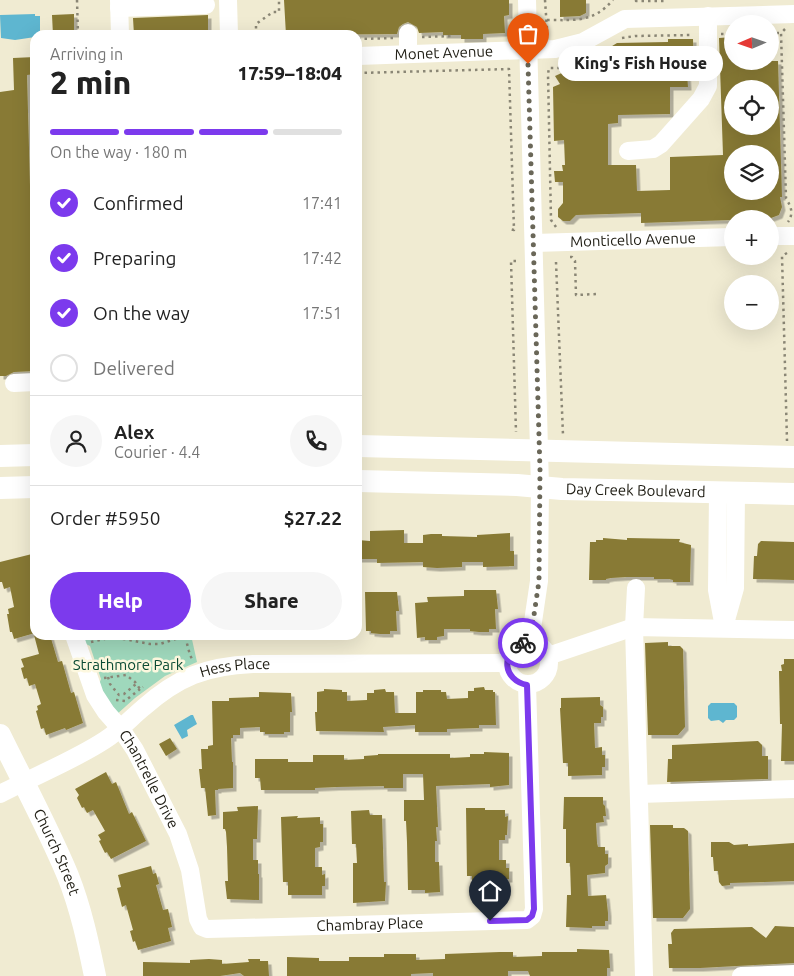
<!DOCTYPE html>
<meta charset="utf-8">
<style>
body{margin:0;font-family:Ubuntu,sans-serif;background:#f6f6f6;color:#222;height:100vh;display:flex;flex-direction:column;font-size:19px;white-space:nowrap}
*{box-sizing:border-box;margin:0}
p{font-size:16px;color:#767676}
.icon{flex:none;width:28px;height:28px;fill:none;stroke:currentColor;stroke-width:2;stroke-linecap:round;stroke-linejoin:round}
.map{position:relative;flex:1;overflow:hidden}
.drawer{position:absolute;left:30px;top:30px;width:332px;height:610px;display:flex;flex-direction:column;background:#fff;border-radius:15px;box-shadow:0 5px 20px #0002}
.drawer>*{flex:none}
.needle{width:32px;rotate:268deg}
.tools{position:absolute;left:724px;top:15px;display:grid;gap:10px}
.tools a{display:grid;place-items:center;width:55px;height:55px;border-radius:50%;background:#fff;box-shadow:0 5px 20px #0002;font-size:25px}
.pin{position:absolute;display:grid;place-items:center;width:42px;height:42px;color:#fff;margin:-51px -21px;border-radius:50% 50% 50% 0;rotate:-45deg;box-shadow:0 0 5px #0007}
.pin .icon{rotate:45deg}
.courier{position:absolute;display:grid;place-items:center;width:50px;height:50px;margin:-25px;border:4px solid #7c3aed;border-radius:50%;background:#fff;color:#222;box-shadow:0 1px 6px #0007}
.bubble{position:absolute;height:35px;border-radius:18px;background:#fff;box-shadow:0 5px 20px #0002;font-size:16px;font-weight:800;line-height:35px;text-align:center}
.head em{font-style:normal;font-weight:800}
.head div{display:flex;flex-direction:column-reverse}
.head{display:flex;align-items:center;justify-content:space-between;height:85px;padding:0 20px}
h1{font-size:32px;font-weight:800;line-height:38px}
.bar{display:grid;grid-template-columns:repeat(4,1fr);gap:8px 5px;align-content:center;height:60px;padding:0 20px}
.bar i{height:6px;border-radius:4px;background:#e0e0e0}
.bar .active{background:#7c3aed}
.bar p{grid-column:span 4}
.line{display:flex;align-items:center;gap:12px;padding:0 20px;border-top:1px solid #e0e0e0}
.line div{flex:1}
.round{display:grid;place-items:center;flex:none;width:52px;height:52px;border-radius:26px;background:#f6f6f6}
ol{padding:0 20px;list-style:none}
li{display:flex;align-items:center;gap:15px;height:55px}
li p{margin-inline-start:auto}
li .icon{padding:5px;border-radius:50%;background:#7c3aed;color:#fff;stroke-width:4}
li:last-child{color:#767676}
li i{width:28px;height:28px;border:2px solid #e0e0e0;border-radius:50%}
.action{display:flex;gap:10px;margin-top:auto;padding:10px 20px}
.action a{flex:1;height:58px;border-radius:30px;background:#7c3aed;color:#fff;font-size:20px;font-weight:800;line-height:58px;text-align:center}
.action a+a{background:#f6f6f6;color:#222}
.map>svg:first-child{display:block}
.green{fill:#9fd8bc}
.water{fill:#5eb6d0}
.building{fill:#887a34;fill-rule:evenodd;filter:url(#shadow)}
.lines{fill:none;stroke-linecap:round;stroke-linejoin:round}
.path{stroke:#8a8675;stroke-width:2.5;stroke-dasharray:2.5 4;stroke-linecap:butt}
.minor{stroke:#fff;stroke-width:18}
.major{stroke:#fff;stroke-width:22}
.done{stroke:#6a6758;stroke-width:5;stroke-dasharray:0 9}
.route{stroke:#7c3aed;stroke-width:6}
.labels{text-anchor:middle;stroke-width:5;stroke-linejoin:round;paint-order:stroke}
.street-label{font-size:15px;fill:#222017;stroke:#fdf8df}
.park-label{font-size:15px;fill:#0b4b34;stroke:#fdf8df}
</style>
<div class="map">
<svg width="794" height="976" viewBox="0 0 794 976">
<defs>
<filter id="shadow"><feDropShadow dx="3.5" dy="3.5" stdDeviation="0" flood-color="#0004"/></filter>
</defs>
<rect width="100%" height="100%" fill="#f0ebd2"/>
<!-- green -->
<path class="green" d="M191,635L197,662L165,676L135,698L116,715L98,687L101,679L90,646L84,643L81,636Z"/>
<!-- water -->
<path class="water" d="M35,14V16H40V35H35V37L15,40L1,38L0,15Z
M711,703H734L737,706V717L734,720H726L723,723L719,720L711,721L708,718V706Z
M191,715H193L197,724L187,730L188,736L182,739L174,725Z"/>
<!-- building -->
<path class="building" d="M284,0H509V15L504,16L505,33L483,34V39H461V35H443V32L419,33L417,27L408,22L403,24L399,27L397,34L286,35Z
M560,0H586V13L580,16L560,17Z
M74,14V35H53L52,15Z
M208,15V34L134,35L133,18Z
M732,37V61H778L782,197H780L782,207L779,215L771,218L761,216V219L641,223V213L576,215L570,221H563L558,217V209L563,203V182H555L554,171H563L562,165H565L564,140L554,141L553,87L560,84L555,76L586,62L617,43L668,42V39H693L694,73H687L688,87H670V114L618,115V123L608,124V165H636L637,191L670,190V157L723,155L719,38ZM732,89H770V126H732ZM732,154H770V191H732Z
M35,57V74L27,75L35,371L14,372L6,376H0V92L14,90L13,58Z
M404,530V543H423V535L431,534H442V536L477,537V535L510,533V551H514V566L483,567V562H462V567L437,568L423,567V562L377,563V559H358V540L370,541V531Z
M603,538L627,540V538L680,539L679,542L691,545L690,582H673V580L669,579H654V577H626L611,578L606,579V580H589L590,542H596V540H603Z
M761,541L794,542V580L753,579L754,556H757L758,544Z
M32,554L35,567V633L14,639L12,632H10L7,614H9L8,609L14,607L10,587L4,589L2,582H0V562Z
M464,590H496L498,609H495L496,629H489V632H479L470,631V629H444V636L437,637V640H425V637L417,638L415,603L428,602L427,597L464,596Z
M365,592H397L399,611H396L397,631H390V634H380L371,633V631H366Z
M34,635H50L58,662L62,661L71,693L74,692L83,723L66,730L65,728L46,735L44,728L41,729L36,711L38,710L37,706L41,704L35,684L29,686L27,678L24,679L21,668L24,667L21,659L39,654Z
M668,642V646H680L683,649L685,727L678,735H648L645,643Z
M784,659H794V761H781L782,724H780L779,671H782L781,665L784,664Z
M484,687L485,690H493V692H495L496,725H479V728L447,729V732H415V725L383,727L384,732L316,731L315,712H317V692L324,691V689L342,690V692H347V701L367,700V693H374V690L385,689L386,692H394L395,713H416V692H423V690H441V692H446L447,699L468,698V691H474V688Z
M259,692L291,693L292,712H290V732H284V734H265V732H260V727L240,728V735H233V738H231L232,762H233V788L218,789V790H215L216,815L208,816L205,788H201L199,769H202L201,749H208V746L213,745L212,701H229V698L259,697Z
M600,697V705L603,707V717H601V723H594L595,748L602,747V755H605V767H602V775L568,776V763H563L560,708H561V698Z
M170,738L177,749L166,756L159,744Z
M758,741L762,745V756H768V779L667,782L668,759H672V745Z
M484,752L509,753V785L490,787V784L436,786L438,827H436L437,841H435V862H439L440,892L425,893V890H408L407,842L406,821H404V800H424L423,774H403V788H384V786L336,787L315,788V790H261L260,778H255V759H288V762H313V755H344V760L364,759V756L378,755V754H450V758L470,757V754H484Z
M106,772L112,784L116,782L129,814L132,812L146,841L111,859L107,852L105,853L99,841L101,840L98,835L105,831L93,810L87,813L84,807L82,808L77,798L79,795L75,789Z
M564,797H603V804L605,806L606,816H603L604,822L596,823L597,843L598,847H605V854H608V864L605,866V873L587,875L588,896L606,895L608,913V921H605V926H592V928L566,927L567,895H571L570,863H566V829H563Z
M258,806L257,839H253V860H258V874H259V900L227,899L225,881H228L227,847L226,832L225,829H223V812L238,811L237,807Z
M466,808H485V810H505V817L508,816L507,835H505V840H499V860H506V868H509V879H506L507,888L472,889V876H467Z
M369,810L370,815H382L384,882H386L385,901L353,903V863H357L356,844H352L351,811Z
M298,816L297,818L320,817V824H323V842H320V847L315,848V867H322V875L325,874V886H322V895H288V882H283L281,817Z
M650,825H673V828H684L688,831L690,909L683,918H653Z
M711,842H729L734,845L748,844V846L794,843V881L730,883V885L722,886L719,882L718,871H714L713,857H711Z
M151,866L153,874L156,873L159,884L156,885L163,910L168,909L172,927L168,928L171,941L138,950L135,941L133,942L130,931L133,930L126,905L122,907L117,888L121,887L118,875Z
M775,926L794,927V963L700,968H669L668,944H672L671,933L674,929L752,927L766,938Z
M577,949L609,950L610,968H607V976H530L528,971H508V976H433V973L411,974V976H287V957L319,958V961H349V957H384V954H416V960L445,959V954L500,952H513V957L542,956V952H577Z
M209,959L222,960V964L249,962L248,959H260V961H268L269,976H244L240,973L220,976H143V962L190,963V960Z"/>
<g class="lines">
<!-- path -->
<path class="path" d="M77,0L78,35
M636,0V1H666
M547,20C574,20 593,23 613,0
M785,29L781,33L786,198C791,207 794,213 788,222
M770,33H781
M544,34L547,29L545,0
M721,34H732
M256,35V24L273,12H279V0
M422,37L454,36
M622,38L635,36L693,35
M358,39L394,38
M358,73L509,69L514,230L510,229
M556,227L551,220L548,74L549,68H562L579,59
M787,253L782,256L787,441
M570,257H572L575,261L576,295L596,294
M516,261H511L516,432
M556,262L563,435
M91,642L109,638H118L150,644H160L185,636L190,655L193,661
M108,677L110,684L119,695L124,694L136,684
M104,678L126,675L135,682L140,689L143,687
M116,700L125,701L140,689"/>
<!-- minor -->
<g class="minor">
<path d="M119,0L120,35"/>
<path d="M228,0L229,35"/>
<path d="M527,0L540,487L539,581L530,642"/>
<path d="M119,8L206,5"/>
<path d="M408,33V54"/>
<path id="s1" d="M358,56L555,49L583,42L625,19L794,14"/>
<path d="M628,151L653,149L661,144L701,99L708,86V16"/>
<path d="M770,236H794"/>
<path id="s2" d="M534,243L732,237"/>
<path d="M14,383L35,382"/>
<path d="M718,493L717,590L723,622"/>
<path d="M636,588L634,627L644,976"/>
<path d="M724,627L735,588L736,493"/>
<path id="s3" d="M74,635L95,695L106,712L121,729L135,750L178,834L190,870L198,919L202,927L207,929L527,920L532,916L534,909L527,685"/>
<circle cx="528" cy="663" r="21"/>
<path d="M548,656L634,627L794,630"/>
<path id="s4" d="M0,794C34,776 73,761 105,740C119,731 130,719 143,708C178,677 206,666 253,664L507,663"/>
<path d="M639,794L794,789"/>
<path d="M741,976L794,974"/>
</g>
<!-- major -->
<g class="major">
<path d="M358,446L794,457"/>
<path d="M0,456L35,455"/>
<path id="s5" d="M358,481L517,485L562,489L794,494"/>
<path d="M0,488L35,487"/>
<path id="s6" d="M0,735C23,782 48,828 68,876C81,909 88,942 95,976"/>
</g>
</g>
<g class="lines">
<!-- done -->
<path class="done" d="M523,643L530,642L539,581L540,470L528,64"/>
<!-- route -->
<path class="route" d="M490,921L527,920L532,916L534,909L527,685C503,680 500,653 523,643"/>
</g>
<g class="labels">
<!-- street labels -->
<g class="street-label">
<text dy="5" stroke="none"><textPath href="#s1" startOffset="86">Monet Avenue</textPath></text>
<text dy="5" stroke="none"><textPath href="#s2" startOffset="99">Monticello Avenue</textPath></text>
<text dy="5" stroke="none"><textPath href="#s5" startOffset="278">Day Creek Boulevard</textPath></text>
<text dy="5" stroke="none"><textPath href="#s4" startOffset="271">Hess Place</textPath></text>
<text dy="5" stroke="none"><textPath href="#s3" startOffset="164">Chantrelle Drive</textPath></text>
<text dy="5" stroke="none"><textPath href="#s6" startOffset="130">Church Street</textPath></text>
<text dy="5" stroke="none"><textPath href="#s3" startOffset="491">Chambray Place</textPath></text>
</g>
<!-- park labels -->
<g class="park-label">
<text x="128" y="670">Strathmore Park</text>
</g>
</g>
</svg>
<div class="tools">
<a><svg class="needle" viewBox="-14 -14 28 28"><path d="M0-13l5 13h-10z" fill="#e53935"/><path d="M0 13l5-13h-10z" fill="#767676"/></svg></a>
<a><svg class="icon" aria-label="locate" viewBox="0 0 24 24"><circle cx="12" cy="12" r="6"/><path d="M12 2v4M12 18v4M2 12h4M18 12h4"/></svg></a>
<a><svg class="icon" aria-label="layers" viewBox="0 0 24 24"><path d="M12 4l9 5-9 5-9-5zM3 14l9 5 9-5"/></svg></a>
<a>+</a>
<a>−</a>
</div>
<div class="pin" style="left:528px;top:64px;background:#ea580c"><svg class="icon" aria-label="bag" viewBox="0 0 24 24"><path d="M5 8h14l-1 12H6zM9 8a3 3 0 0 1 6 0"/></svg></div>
<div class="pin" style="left:490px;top:921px;background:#1f2937"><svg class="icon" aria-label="home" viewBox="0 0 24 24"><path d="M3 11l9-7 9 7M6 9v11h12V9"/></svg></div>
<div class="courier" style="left:523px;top:643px"><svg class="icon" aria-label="bike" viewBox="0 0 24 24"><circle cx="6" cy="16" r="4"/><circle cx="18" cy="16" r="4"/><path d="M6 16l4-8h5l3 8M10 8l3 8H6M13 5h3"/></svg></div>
<div class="bubble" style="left:558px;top:46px;width:165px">King's Fish House</div>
<section class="drawer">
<div class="head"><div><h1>2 min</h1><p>Arriving in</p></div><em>17:59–18:04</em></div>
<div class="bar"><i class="active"></i><i class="active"></i><i class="active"></i><i></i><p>On the way · 180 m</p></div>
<ol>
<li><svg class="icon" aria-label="check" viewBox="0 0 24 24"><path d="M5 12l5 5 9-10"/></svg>Confirmed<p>17:41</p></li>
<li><svg class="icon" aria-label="check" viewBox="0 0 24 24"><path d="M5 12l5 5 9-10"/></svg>Preparing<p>17:42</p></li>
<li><svg class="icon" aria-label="check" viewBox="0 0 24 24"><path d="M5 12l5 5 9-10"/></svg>On the way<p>17:51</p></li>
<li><i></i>Delivered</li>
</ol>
<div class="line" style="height:90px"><a class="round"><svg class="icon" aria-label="person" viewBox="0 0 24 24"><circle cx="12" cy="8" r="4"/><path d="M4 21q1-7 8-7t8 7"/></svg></a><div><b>Alex</b><p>Courier · 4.4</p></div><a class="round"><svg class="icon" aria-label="phone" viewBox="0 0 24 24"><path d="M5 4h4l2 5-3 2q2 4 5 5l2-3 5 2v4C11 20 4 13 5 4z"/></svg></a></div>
<div class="line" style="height:65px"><div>Order #5950</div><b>$27.22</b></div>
<div class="action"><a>Help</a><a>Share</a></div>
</section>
</div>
